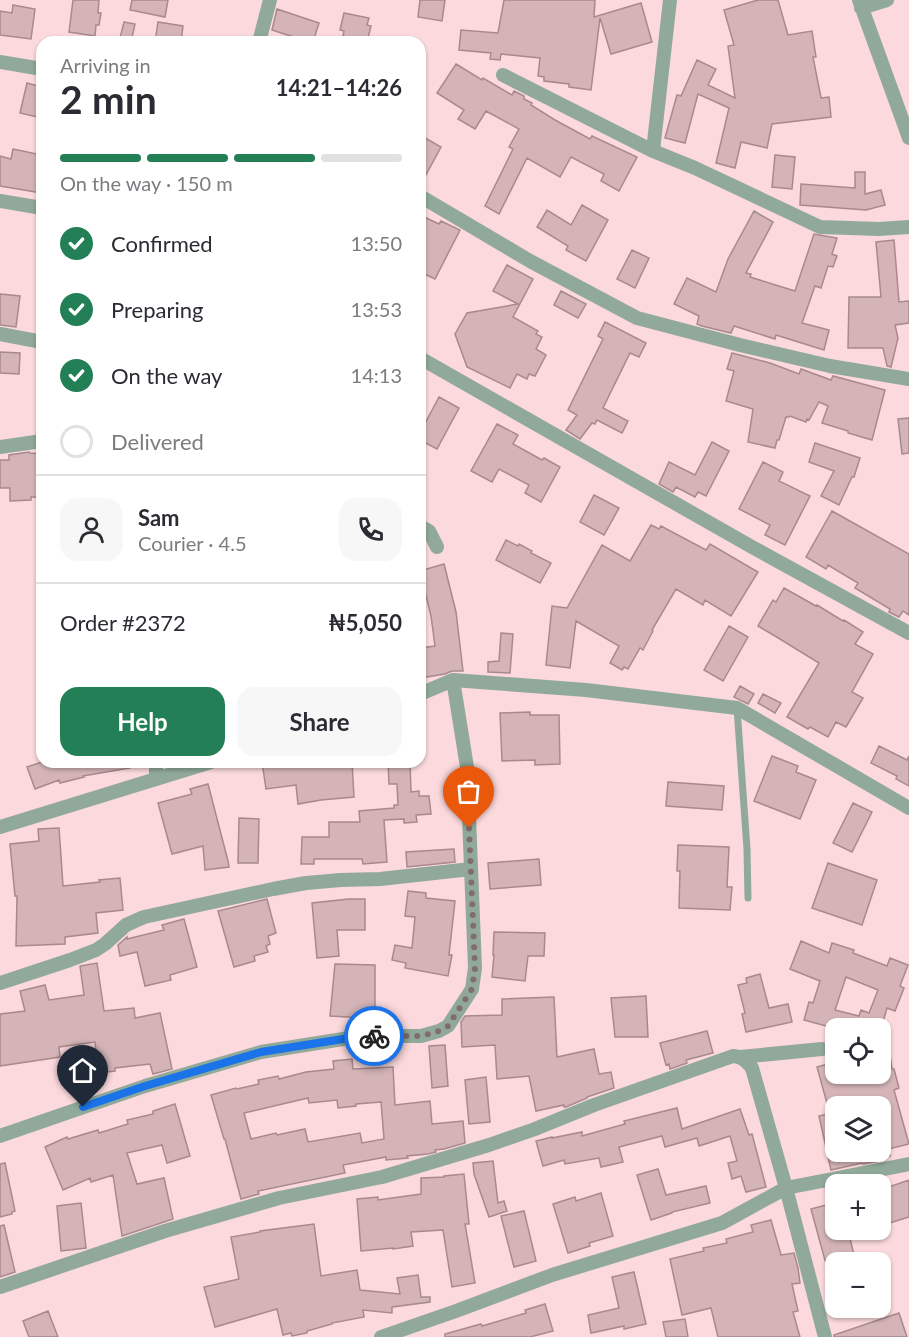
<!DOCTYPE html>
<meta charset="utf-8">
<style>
body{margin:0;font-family:Lato,sans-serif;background:#f7f7f7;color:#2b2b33;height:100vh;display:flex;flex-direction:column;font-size:22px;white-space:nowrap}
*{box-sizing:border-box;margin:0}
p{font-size:20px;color:#7c7c81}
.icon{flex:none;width:33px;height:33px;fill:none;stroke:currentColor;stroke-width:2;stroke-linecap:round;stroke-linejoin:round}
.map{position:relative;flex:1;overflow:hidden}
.sheet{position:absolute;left:36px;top:36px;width:390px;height:732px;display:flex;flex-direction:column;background:#fff;border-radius:18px;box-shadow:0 2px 4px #0004}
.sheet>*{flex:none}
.controls{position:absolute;left:825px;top:1018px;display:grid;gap:12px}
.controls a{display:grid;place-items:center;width:66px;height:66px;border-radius:12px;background:#fff;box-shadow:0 2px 4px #0004;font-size:30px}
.pin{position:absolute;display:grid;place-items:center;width:51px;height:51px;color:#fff;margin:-62px -26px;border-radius:50% 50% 50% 0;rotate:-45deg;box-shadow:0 0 6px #0007}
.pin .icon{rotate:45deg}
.courier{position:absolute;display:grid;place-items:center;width:60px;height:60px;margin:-30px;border:4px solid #1a73e8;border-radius:50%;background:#fff;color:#222;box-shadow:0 2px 8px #0007}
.overview em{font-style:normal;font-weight:700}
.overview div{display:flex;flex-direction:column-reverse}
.overview{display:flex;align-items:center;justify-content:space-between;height:102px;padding:0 24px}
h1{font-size:39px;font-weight:700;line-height:45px}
.bar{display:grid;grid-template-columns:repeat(4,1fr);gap:9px 6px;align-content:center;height:72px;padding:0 24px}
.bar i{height:8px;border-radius:4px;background:#e1e1e2}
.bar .active{background:#237f55}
.bar p{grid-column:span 4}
.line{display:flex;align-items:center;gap:15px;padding:0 24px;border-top:2px solid #e1e1e2}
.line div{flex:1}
.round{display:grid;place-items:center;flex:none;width:63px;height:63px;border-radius:18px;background:#f7f7f7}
ol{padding:0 24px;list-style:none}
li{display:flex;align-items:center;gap:18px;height:66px}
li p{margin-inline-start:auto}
li .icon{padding:6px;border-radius:50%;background:#237f55;color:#fff;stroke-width:4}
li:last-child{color:#7c7c81}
li i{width:33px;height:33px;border:3px solid #e1e1e2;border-radius:50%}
.cta{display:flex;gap:12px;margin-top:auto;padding:12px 24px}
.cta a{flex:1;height:69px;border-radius:18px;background:#237f55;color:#fff;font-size:24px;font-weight:700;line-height:69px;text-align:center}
.cta a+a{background:#f7f7f7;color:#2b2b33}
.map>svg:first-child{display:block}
.building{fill:#d4b4b7;stroke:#a8898c;stroke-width:1.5;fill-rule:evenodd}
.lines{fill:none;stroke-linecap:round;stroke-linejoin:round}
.service{stroke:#90a99a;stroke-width:7}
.minor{stroke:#90a99a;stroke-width:14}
.done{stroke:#816d6f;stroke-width:6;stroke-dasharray:0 10.8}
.route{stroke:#1a73e8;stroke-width:8}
</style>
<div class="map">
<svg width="909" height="1337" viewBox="0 0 909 1337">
<rect width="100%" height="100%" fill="#fbd9dc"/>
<!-- building -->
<path class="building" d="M73,0H99L98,13H101L99,25H96L95,36L69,32Z
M132,0H168L165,17L130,10Z
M420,0H445L442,21L418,17Z
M504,0H595L594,17L641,3L652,42L611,54L600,18L591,90L569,87V84L544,81V77L538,76L540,58L501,54L500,60L490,59L491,53L459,50L461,30L498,33Z
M758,0H778L788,35L812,31L816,57H813L821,98L829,97L831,117L772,124L767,148L741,142L735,168L716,163L729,108L698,94L685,143L665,138L677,95L681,96L697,60L716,69L708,85L735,98L728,46L734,45L724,10Z
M13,5L35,9L31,39L0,35V11L12,13Z
M277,9L319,23L313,42H309L272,30Z
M344,13L369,18L367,25L371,26L367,42H345L346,37L343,36L344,31L340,30Z
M124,22L135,24L131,42H119Z
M158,22L183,26L181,42H155Z
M456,64L482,80L483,78L512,95L514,91L524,96V99L532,103L531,105L555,120L590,139L592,136L637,157L619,191L601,181L604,174L571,157L560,177L527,158L499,214L485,206L513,149L509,147L519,129L486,111L475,129L458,119L464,110L437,93Z
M27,83L42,87V118L20,113Z
M420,135L441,147L420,186Z
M13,149L42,155V193L0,186V156L11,159Z
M775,155L795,157L792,189L772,187Z
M855,172H865V194L881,190L885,205L866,210L800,205L801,184L855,188Z
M582,205L608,220L586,261L566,250L568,246L537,227L547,210L571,225Z
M754,211L773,222L746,273L751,274L750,277L795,291L814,234L837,238L832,254L837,256L833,267L828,266L821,288L815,286L802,323L829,330L824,350L776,335L775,339L734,326L731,333L702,326L697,324L699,316L674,304L687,278L716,292L728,259Z
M420,215L439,224L441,221L460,230L435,279L420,272Z
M894,240L899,302L909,301V323L895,325L898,338L891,367L887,366L883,348H848L849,297H881L876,242Z
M632,250L649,258L635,288L617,279Z
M507,265L533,279L513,317L538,331L536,334L542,337L536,349L546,355L535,376L529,374L527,379L517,374L510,388L467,367L455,334L467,313L518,304L493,291Z
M561,291L586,304L578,318L554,305Z
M0,294L20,296L16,327L0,325Z
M605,322L646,343L639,357L630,353L603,408L628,421L622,433L597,420L595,424L592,423L580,439L566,430L577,415L568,410L603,339L598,336Z
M0,352L20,353L19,374L0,373Z
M732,353L770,363L799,374L801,369L831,380L833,376L885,390L872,440L848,433V431L822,423L828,406L819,402L809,420L807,419L806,422L790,416L789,417H786L779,440H777L775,448L748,442L753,409L726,401L734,371L727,369Z
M439,397L459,408L437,449L420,440V433Z
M909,418V453L902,454L898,419Z
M497,424L518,435L513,444L542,460L544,458L560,467L541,502L525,493L529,485L499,469L492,482L471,471Z
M712,442L729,451L706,496L698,492L695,497L676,487L673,492L659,484L669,462L695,475Z
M815,443L860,458L854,477H852L839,505L821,496L834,471L809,462Z
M29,452L30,453L42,454V497H31V500L10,501V488H0V460H9V455Z
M763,462L783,472L779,481L810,496L785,545L765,535L770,525L739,509Z
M594,495L619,508L604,535L580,522Z
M832,511L909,554V615L903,611L899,617L889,612L890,609L855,588L858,583L828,565L826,569L806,557Z
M651,525L659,529L661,526L706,550L710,544L758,572L731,616L705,600L703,605L676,589L652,630L653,631L643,650L640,648L628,669L624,667L622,670L610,663L619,646L576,621L570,668L546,665L552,606L567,608L602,545L630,561Z
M506,540L518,546L519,544L532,551L531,553L551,563L540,583L496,560Z
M444,564L456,612L463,671H452L445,674L420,678V648L435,646L431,616L420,571Z
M784,588L816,606L817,605L843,621L844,620L863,632L855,644L873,654L852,692L863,698L846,727L836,722L828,737L810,727L808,729L787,717L819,663L775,636L758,626L773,600L776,602Z
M729,626L748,637L723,681L704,670Z
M501,633L513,634L510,673L488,672V662L499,661Z
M740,686L754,694L748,704L734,697Z
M763,694L781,703L775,713L758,703Z
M530,712V715H559L560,764L535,765V760L502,761L500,713Z
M879,746L907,760L909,756V786L896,779L897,776L871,763Z
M772,756L798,766L796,772L816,780L800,819L754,801Z
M42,762H129L130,768L83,776L84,777L60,783L59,780L35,789L27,767Z
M262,762H352L354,797L321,800L298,804L296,785L266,789Z
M388,762H410L411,792L419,791V796H429L431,814L416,815L417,822L404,823V819L384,820L387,862L363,864L362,859H314V864H301L302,837H329V822H360L359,811L394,808V805H398L397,784H389Z
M668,782L724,786L722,810L666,806Z
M208,784L228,861L229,867L205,870L203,846L172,854L158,803L192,794L190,789Z
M853,803L872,812L852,852L833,843Z
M239,818L259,819L258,863H238Z
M59,828L63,886L100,882L99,880L120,878L123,910L96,913L98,933L65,937V944L16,946L17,896H15L10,844L39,841L38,829Z
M678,845L729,847L727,887H732L730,910L679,908L680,871H677Z
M454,849L455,862L407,867L406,852Z
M539,859L541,885L490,889L488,863Z
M828,863L877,880L862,925L812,908Z
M408,891L426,893V898L455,901L449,955H452L448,976L405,968L406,963L392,960L395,945L412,948L415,917L405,916Z
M267,899L276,933L268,936L270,944L266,946L268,952L254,956L255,961L234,967L218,911Z
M349,899H365V930H337L339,956L317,958L312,903Z
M184,919L197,967L170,975L171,980L145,986L137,952L120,956L118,945L127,937V939L164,930L162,925Z
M494,932L545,933L544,956H528L525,981L492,977L494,955H493Z
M801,941L829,953L832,943L854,950L853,953L887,966L890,958L908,965L900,986L904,988L895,1011L887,1008L881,1029H837L804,1020L809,1002L813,1003L820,981L790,969ZM846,977L878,990L869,1013L861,1010L859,1016L835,1010Z
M97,963L104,1011L134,1008L135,1018L160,1013L172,1069L153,1074L150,1064L115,1068V1071L98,1073L95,1042L59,1047L60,1057L0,1066V1014L25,1011L20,991L45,985L49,1000L84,995L80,966Z
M335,964L375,965V1012H365V1018L330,1016Z
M760,974L769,1008L788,1004L792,1022L746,1032L742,1014L745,1013L738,985L747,983L746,978Z
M646,996L648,1037H615L611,998Z
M554,997L557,1057L594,1049L599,1074L611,1072L614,1088L587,1097V1098L566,1107H564V1105L536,1111L529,1076L497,1079L495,1045L462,1047L461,1022L465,1016L502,1015V999Z
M707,1031L713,1053L686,1060L687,1063L670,1069L669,1064L666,1065L660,1043Z
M880,1032H887L892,1069H894L899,1088L894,1090L909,1144L880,1151V1107H828L817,1067L831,1063L834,1074H862L863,1077L874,1074H880Z
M445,1045L448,1086L432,1088L429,1046Z
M352,1059L353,1069L393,1067L395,1105L430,1101L432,1124L463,1121L465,1143L444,1149L435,1150L436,1152L428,1154L407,1156L408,1158L386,1160V1157L343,1165L345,1173L258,1191L259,1194L241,1199L225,1139H224L211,1095L236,1088L237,1089L259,1084L258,1080L278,1076L279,1079L306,1072L334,1069L333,1061ZM308,1098L309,1103L337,1100L338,1108L356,1106V1104L381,1102L384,1139L362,1143L360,1133L308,1142L305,1129L277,1135L276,1133L251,1139L244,1113Z
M486,1077L490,1122L469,1124L465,1080Z
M175,1104L190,1156L167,1163L162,1145L127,1153L137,1184L164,1178L173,1219L122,1236L113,1175L91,1182L90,1178L63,1190L45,1147L67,1137L68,1139L98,1130L99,1133L128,1124L127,1120L153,1114V1111Z
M677,1108L682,1129L740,1109L749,1135L752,1134L766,1187L746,1192L741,1176L732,1179L728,1163L737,1161L730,1136L699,1146L697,1138L665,1147L662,1136L619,1147L623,1162L601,1167L599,1158L565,1164L564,1160L543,1166L536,1141L552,1137V1138L582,1132V1136L625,1124L624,1121Z
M836,1112V1152H889L890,1156L879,1159L880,1161L863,1164L862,1163L831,1170L819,1116Z
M493,1161L498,1203L504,1201L507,1211L489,1217L474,1174L473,1163Z
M5,1163L15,1211L12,1212V1214L0,1217V1164Z
M658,1169L666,1195L706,1186L710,1203L672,1212V1213L651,1220L637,1175Z
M464,1174L469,1224H465L475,1283L452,1287L443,1230L411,1232L413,1246L393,1249V1248L361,1251L357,1199L378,1197V1200L421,1194V1178L444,1177V1176Z
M909,1180V1217L880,1226V1190Z
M601,1193L613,1236L589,1243L590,1246L568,1253L553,1204L575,1197L576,1201Z
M81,1203L86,1248L61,1251L57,1206Z
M830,1204L831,1210L836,1209V1230H848L856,1263H836V1286H832L811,1209Z
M524,1211L536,1261L514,1267L501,1216Z
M771,1220L781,1255L794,1253L798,1268L800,1283L792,1284L798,1311L793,1312L800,1337H718L711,1308L682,1315L670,1259L704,1251L703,1248L727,1243L726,1239L753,1232L751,1225Z
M314,1224L321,1276L357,1270L360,1290L400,1294L397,1278L418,1275L421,1297H430V1302L392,1307V1313L363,1310L364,1317L332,1323V1324L307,1331V1333L292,1336L291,1333L283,1335L277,1309L215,1327L204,1287L239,1279L231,1237L260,1232V1231Z
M4,1225L15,1272L0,1277V1226Z
M634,1272L646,1324L624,1329V1326L591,1333L588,1315L619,1308L612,1277Z
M545,1304L553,1331L530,1337H445V1334L481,1324L482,1326L526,1313L525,1310Z
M48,1311L58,1337H29L23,1321Z
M899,1313L907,1337H834V1335Z
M685,1319L688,1337H666L663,1322Z"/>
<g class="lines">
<!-- service -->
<path class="service" d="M737,708L747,849L748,898"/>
<!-- minor -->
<path class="minor" d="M859,0L909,138
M861,8L887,0
M259,42L270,0
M0,62L42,69
M503,75L653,151L695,168L820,227L879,229L909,227
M653,151L670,0
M420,196L530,261L637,318L740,345L830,366L909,379
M0,201L42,208
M0,334L42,342
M420,358L752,547L909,633
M0,447L42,441
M420,526L429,531L437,547
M420,694L453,680L586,690L737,708L909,808
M156,762V779
M0,827L211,762
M0,983L70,960L96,950L105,944L126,925L144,917L273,889L306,883L341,880L380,879L471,869
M740,1057L822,1049
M0,1136L145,1086L261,1052L362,1036H421L439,1031L448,1026L472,989L475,968L467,767L453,680
M0,1287L165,1231L279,1198L382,1177L489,1145L535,1129L594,1105L733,1056C743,1057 746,1061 752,1068L786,1188L825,1337
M381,1337L456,1311L552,1275L722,1223L786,1188L909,1164"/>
</g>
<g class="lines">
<!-- done -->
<path class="done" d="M374,1036H421L439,1031L448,1026L472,989L475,968L469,828"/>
<!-- route -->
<path class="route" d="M83,1107L145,1086L261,1052L362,1036H374"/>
</g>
</svg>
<div class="controls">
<a><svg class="icon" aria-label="locate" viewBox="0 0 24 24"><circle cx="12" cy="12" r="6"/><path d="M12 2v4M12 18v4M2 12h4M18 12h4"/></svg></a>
<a><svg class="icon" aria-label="layers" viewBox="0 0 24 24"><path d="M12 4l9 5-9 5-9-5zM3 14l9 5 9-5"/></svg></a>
<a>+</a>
<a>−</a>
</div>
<div class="pin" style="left:469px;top:828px;background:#ea580c"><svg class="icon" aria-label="bag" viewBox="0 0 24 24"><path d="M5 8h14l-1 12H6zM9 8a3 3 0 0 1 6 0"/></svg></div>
<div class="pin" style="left:83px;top:1107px;background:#1f2937"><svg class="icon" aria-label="home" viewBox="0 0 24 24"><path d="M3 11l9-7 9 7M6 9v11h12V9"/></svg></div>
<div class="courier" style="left:374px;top:1036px"><svg class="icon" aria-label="bike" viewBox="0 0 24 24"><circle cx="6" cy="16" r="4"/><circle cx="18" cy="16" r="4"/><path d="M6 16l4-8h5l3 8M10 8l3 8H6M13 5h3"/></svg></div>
<section class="sheet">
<div class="overview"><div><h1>2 min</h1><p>Arriving in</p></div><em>14:21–14:26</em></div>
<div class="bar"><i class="active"></i><i class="active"></i><i class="active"></i><i></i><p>On the way · 150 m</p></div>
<ol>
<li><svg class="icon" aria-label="check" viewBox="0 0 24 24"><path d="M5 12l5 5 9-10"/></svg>Confirmed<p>13:50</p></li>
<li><svg class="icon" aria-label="check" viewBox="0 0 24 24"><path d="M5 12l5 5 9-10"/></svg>Preparing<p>13:53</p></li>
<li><svg class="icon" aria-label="check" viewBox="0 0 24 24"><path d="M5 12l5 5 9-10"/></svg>On the way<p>14:13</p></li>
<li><i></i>Delivered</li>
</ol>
<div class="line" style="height:108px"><a class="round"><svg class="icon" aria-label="person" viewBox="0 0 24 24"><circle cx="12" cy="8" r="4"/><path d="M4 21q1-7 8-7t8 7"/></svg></a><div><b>Sam</b><p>Courier · 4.5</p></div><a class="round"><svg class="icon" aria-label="phone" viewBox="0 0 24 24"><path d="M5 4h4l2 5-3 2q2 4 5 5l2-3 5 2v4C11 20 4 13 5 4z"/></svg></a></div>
<div class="line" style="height:78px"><div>Order #2372</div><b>₦5,050</b></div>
<div class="cta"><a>Help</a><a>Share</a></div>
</section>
</div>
